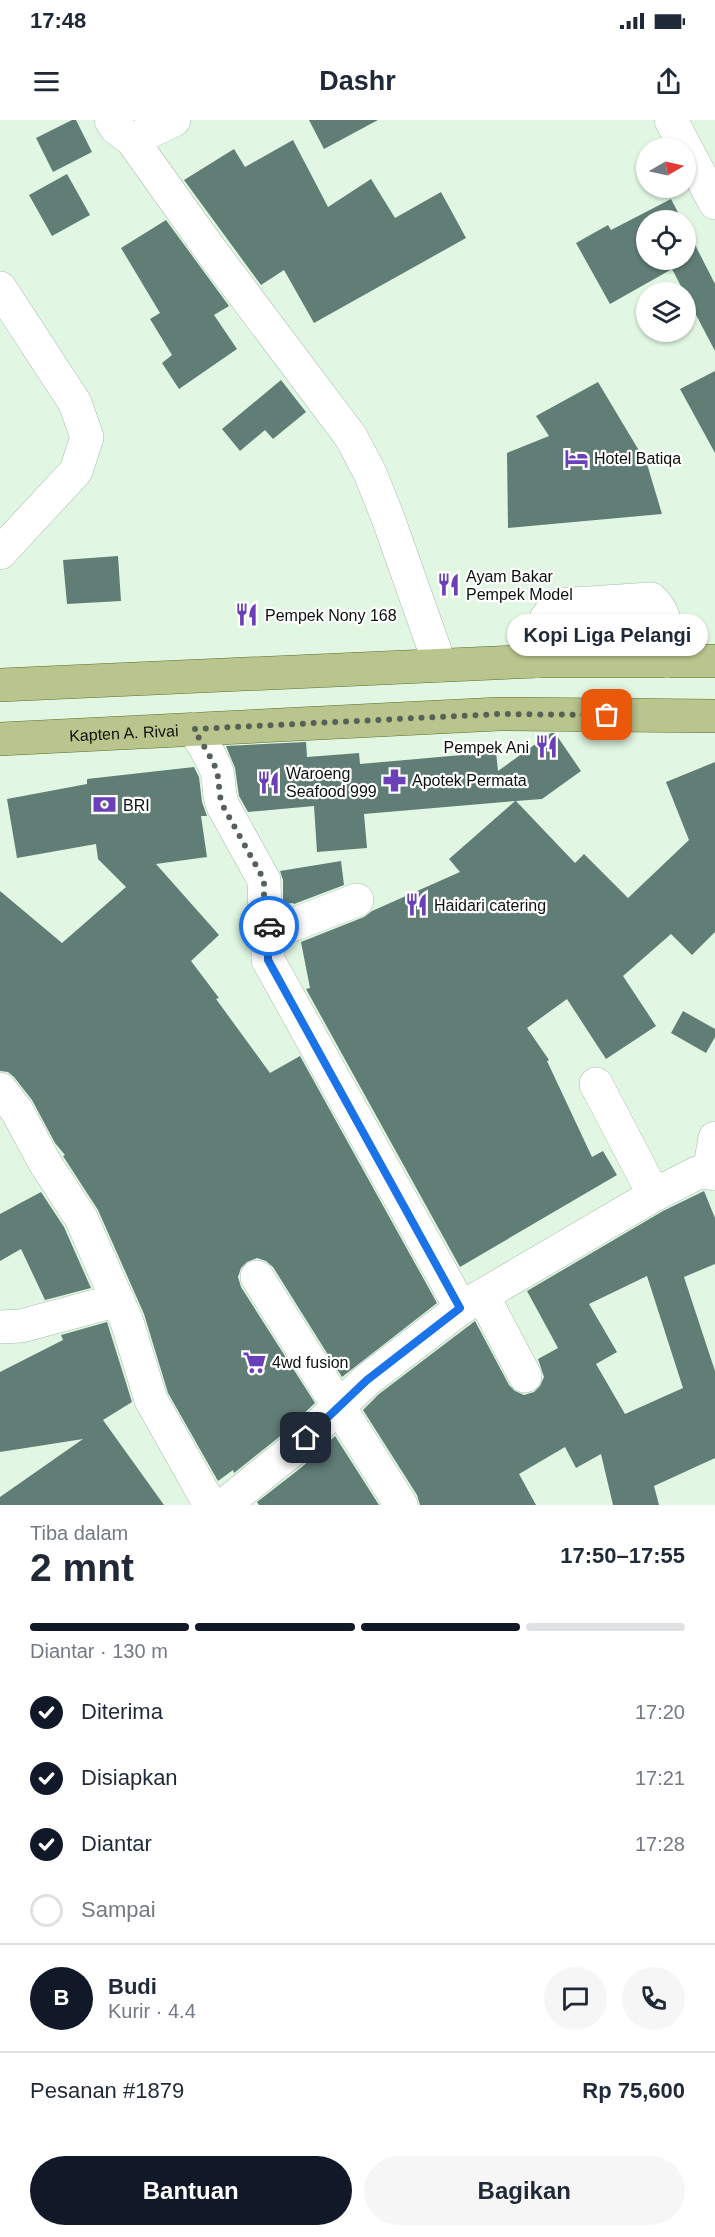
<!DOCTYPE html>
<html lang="id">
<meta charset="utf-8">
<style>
body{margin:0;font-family:Arial,sans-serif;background:#f6f6f7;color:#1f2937;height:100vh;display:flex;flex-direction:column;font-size:22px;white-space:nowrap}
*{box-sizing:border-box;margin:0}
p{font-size:20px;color:#747a83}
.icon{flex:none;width:33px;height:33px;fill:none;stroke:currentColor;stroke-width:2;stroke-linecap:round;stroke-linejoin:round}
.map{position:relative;height:1385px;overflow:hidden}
.details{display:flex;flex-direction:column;background:#fff;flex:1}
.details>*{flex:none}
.needle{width:39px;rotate:81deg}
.buttons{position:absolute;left:636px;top:18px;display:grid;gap:12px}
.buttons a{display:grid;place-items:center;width:60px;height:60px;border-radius:50%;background:#fff;box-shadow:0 2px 4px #0004;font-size:30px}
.pin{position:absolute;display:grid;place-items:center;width:51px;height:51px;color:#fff;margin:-26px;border-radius:12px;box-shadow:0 3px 9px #0006}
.courier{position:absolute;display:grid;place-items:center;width:60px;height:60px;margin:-30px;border:4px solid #1a73e8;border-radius:50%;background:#fff;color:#222;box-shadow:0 2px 8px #0007}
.bubble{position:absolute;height:42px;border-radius:21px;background:#fff;box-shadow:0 2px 4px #0004;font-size:20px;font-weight:800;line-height:42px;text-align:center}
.headline em{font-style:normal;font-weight:800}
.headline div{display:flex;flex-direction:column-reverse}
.headline{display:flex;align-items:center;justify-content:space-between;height:102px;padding:0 30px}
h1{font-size:39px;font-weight:800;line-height:45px}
.bar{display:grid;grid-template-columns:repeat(4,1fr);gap:9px 6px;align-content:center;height:72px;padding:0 30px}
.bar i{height:8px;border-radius:4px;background:#e0e1e3}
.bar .active{background:#111827}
.bar p{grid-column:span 4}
.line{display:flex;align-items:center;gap:15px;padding:0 30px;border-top:2px solid #e0e1e3}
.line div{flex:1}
.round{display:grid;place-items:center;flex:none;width:63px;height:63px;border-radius:32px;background:#f6f6f7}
ol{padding:0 30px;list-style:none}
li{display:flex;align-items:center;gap:18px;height:66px}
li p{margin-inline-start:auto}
li .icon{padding:6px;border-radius:50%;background:#111827;color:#fff;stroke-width:4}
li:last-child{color:#747a83}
li i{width:33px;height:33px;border:3px solid #e0e1e3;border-radius:50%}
.action{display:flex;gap:12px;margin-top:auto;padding:12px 30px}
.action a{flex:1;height:69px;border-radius:36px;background:#111827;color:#fff;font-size:24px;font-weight:800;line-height:69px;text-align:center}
.action a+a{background:#f6f6f7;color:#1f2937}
.status{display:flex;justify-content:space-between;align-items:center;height:42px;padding:0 30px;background:#fff;direction:ltr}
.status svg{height:16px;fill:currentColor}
header{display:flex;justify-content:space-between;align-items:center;height:78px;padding:0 30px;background:#fff;font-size:27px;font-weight:800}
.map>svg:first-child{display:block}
.building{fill:#607d76;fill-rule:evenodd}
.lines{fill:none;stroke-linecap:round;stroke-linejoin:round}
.minor-casing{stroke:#a8bdab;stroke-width:34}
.major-casing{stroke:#5e6d2e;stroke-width:34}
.minor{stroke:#fff;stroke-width:33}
.major{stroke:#b9c58c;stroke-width:33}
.done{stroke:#566257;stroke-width:6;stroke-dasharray:0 10.8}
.route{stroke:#1a73e8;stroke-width:8}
.labels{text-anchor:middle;stroke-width:4.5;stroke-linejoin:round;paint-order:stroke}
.poi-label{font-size:16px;fill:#0b120c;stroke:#fff;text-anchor:start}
.street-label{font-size:16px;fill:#0b120c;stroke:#fff}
</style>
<div class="status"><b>17:48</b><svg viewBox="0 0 49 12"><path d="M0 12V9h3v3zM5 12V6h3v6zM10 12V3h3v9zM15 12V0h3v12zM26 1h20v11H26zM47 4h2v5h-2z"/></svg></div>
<header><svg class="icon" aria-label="menu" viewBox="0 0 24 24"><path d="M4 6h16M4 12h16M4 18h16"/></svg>Dashr<svg class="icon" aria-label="share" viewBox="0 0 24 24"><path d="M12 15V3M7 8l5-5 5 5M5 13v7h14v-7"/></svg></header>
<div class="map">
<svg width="715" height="1385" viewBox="0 0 715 1385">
<rect width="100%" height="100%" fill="#e1f7e3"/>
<!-- building -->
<path class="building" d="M72,0H76L92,32L53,52L36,18Z
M309,0H378L324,29Z
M293,20L328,87L371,59L395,98L441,72L466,118L314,203L284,150L261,165L184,60L234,29L245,47Z
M67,54L90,95L52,116L29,75Z
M671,79L682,100H646V140H686V107L715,164V231L672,149L610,184L576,123L608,105L611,110Z
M166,100L229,186L214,195L237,229L179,269L162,243L172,235L150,199L160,193L121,128Z
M715,251V333L680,269Z
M281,260L306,292L273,319L265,310L240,331L222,309Z
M598,262L647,344L662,394L508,408L507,333L549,316L536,296Z
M118,436L121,481L67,484L63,440Z
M551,613H555L581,651L542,679L516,681L575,743L584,734L628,778L689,720L666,662L715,642V812L692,835L671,814L623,856L656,906L606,939L567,879L527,908L549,940L547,941L592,1037L603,1031L617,1055L460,1147L306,869L310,868L301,822L364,797L372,791L460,752L449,739L515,681L364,694L367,728L317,732L314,686L248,692L239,676L235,648L226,626L306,622L307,637L359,633L360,644L496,632L498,651Z
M194,647L199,657L202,682L207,696H201L207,737L156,744L219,815L191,841L219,878L216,879L270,953L300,936L437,1183L342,1257L273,1147L266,1141L257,1138L247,1142L241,1148L238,1157L241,1167L315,1283L278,1318L234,1353L233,1350L218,1361L168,1273L144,1194L98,1090L63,1036L65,1035L55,1023L32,980L14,957L8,952L0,951V771L62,823L126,767L98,739L96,724L17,738L7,679L87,664V659Z
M341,741L344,765L294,784L293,783L283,784V760L280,751Z
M683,891L715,909V917L706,933L671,913Z
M704,1071L715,1098V1144L684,1157L715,1251V1338L654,1366L659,1385H613L601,1334L576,1348L565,1327L519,1354L536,1385H420L417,1375L363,1290L379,1274L475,1201L509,1265L515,1271L524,1275L534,1272L540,1266L544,1257L538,1239L558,1228L527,1171L663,1091ZM647,1156L683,1268L625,1294L596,1244L617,1232L589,1184Z
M41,1072L64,1107L91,1168L45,1180L21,1129L0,1141V1094Z
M107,1202L132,1282L103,1300L164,1385H0V1377L83,1319L0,1332V1252L63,1220L61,1215Z
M335,1316L379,1385H259L257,1382L302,1347Z"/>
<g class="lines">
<defs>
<path id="minor" d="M111,0L116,8L132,20L212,132L351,317L370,353L388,398L440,545
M671,0L715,83
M132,20L174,0
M0,168L75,283L87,317L76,351L0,433
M537,541C541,519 539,498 559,485L651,479C670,496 666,518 667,541
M194,609C202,623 212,637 217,652C220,664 218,675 223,686L264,760L265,798L274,812
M357,780L274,812L268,825V840L461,1188
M596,964L654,1075
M0,969L17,991L45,1043L81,1098L127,1202L151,1280L210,1385
M709,1052L715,1018
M257,1157L401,1385
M483,1176L525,1256
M0,1207L21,1206L118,1180
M224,1385L290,1332L367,1260L461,1188L654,1075L697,1053L709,1052L715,1054"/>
<g id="major">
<path d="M0,565L537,541H715"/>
<path id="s1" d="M0,619L499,594L715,596"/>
</g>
</defs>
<!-- minor casing -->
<use href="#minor" class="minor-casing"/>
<!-- major casing -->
<use href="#major" class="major-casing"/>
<!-- minor -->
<use href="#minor" class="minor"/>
<!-- major -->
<use href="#major" class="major"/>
</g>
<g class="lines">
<!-- done -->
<path class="done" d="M269,806L264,793V760L223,686C218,675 220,664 217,652C212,637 201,623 194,609L499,594L607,595"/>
<!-- route -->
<path class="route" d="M269,806L274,812L268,825V840L460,1188L367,1260L306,1318"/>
</g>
<!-- icons -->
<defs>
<symbol id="hotel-bare" viewBox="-9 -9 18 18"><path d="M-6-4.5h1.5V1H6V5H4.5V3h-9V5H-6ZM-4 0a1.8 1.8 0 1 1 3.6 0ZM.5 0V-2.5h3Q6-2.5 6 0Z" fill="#6a40b8" stroke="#fff" stroke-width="2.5" paint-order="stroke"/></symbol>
<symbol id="restaurant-bare" viewBox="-9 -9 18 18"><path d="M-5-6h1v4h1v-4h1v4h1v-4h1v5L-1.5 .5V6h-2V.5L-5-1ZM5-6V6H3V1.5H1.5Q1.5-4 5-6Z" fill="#6a40b8" stroke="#fff" stroke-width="2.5" paint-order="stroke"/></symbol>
<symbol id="pharmacy-bare" viewBox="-9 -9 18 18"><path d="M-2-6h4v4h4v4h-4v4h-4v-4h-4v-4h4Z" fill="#6a40b8" stroke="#fff" stroke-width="2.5" paint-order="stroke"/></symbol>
<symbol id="bank-bare" viewBox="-9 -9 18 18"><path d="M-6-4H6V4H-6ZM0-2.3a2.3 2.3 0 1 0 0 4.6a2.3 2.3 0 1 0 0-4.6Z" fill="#6a40b8" stroke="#fff" stroke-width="2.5" paint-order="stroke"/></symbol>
<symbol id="supermarket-bare" viewBox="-9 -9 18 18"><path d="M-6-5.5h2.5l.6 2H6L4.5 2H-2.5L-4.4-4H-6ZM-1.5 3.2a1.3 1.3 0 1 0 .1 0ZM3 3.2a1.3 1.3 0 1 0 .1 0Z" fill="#6a40b8" stroke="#fff" stroke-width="2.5" paint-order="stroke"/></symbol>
</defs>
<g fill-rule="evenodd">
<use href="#hotel-bare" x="560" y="322" width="33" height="33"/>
<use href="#restaurant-bare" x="432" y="448" width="33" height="33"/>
<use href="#restaurant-bare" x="230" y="478" width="33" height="33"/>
<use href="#restaurant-bare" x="530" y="610" width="33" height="33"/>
<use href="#pharmacy-bare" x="378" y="644" width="33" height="33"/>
<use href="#restaurant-bare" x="252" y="646" width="33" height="33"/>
<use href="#bank-bare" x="88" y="668" width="33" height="33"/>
<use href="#restaurant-bare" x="400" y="768" width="33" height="33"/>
<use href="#supermarket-bare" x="238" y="1226" width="33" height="33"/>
</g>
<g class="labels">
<!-- poi labels -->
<g class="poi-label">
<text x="594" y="344">Hotel Batiqa</text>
<text x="466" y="462">Ayam Bakar<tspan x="466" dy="18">Pempek Model</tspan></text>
<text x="265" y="501">Pempek Nony 168</text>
<text x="529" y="633" text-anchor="end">Pempek Ani</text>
<text x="286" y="659">Waroeng<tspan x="286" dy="18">Seafood 999</tspan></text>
<text x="412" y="666">Apotek Permata</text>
<text x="123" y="691">BRI</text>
<text x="434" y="791">Haidari catering</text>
<text x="272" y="1248">4wd fusion</text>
</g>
<!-- street labels -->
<g class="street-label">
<text dy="6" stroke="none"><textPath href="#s1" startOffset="124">Kapten A. Rivai</textPath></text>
</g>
</g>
</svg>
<div class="buttons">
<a><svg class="needle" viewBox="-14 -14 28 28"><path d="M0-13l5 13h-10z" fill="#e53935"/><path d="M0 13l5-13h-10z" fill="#747a83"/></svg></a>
<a><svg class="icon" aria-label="locate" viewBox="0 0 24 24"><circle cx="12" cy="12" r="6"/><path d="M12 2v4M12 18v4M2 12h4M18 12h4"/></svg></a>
<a><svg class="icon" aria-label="layers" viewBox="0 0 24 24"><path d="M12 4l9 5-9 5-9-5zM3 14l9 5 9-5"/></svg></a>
</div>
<div class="pin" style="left:607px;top:595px;background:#ea580c"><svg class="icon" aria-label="bag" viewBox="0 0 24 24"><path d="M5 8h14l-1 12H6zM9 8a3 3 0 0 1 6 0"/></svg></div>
<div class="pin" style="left:306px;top:1318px;background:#1f2937"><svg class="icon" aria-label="home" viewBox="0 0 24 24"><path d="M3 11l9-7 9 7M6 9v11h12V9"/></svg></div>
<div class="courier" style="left:269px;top:806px"><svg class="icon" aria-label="car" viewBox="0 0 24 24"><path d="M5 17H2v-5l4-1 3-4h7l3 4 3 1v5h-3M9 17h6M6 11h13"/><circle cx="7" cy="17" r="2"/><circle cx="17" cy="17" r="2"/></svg></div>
<div class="bubble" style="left:507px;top:494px;width:201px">Kopi Liga Pelangi</div>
</div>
<section class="details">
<div class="headline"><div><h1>2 mnt</h1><p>Tiba dalam</p></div><em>17:50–17:55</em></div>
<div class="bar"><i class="active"></i><i class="active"></i><i class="active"></i><i></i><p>Diantar · 130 m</p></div>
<ol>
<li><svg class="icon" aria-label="check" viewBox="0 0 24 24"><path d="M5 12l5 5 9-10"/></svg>Diterima<p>17:20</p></li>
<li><svg class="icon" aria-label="check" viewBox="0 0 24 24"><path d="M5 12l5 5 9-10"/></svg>Disiapkan<p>17:21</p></li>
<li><svg class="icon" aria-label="check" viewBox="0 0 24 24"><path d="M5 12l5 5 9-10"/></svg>Diantar<p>17:28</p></li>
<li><i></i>Sampai</li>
</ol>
<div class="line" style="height:108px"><b class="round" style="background:#111827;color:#fff">B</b><div><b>Budi</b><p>Kurir · 4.4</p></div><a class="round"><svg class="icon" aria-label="chat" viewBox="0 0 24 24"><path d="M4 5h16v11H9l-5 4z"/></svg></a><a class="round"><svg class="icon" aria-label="phone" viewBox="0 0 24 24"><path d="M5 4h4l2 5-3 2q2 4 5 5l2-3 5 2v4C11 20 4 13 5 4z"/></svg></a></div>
<div class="line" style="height:78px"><div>Pesanan #1879</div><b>Rp 75,600</b></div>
<div class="action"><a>Bantuan</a><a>Bagikan</a></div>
</section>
